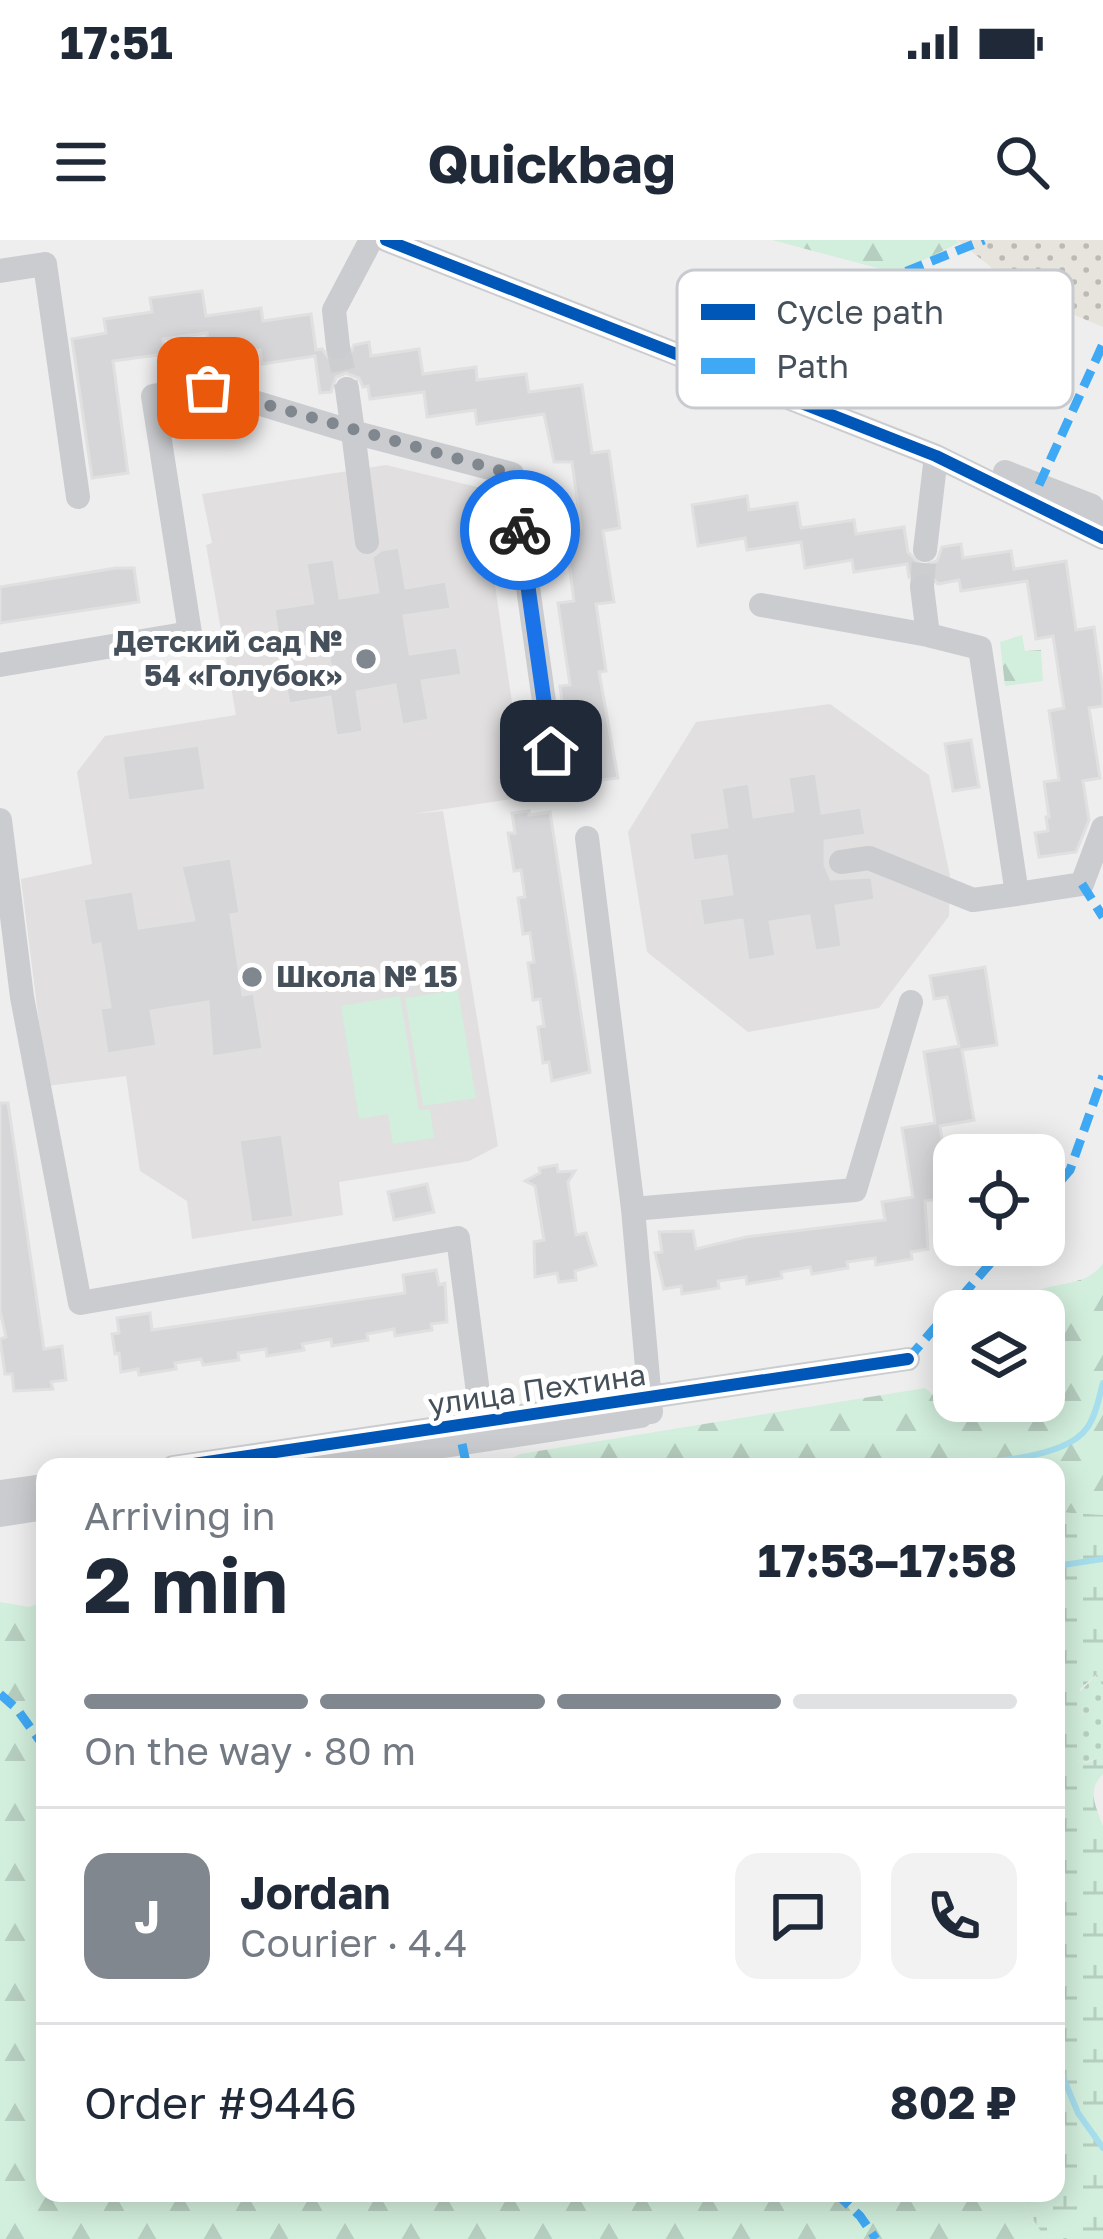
<!DOCTYPE html>
<meta charset="utf-8">
<style>
body{margin:0;font-family:"Golos Text",sans-serif;background:#f2f2f3;color:#1f2937;height:100vh;display:flex;flex-direction:column;font-size:45px;white-space:nowrap}
*{box-sizing:border-box;margin:0}
p{font-size:39px;color:#747a83}
.icon{flex:none;width:66px;height:66px;fill:none;stroke:currentColor;stroke-width:2;stroke-linecap:round;stroke-linejoin:round}
.map{position:relative;flex:1;overflow:hidden}
.side{position:absolute;left:36px;top:1218px;width:1029px;height:744px;display:flex;flex-direction:column;background:#fff;border-radius:24px;box-shadow:0 6px 30px #0003}
.side>*{flex:none}
.tools{position:absolute;left:933px;top:894px;display:grid;gap:24px}
.tools a{display:grid;place-items:center;width:132px;height:132px;border-radius:24px;background:#fff;box-shadow:0 6px 30px #0003;font-size:60px}
.pin{position:absolute;display:grid;place-items:center;width:102px;height:102px;color:#fff;margin:-51px;border-radius:24px;box-shadow:0 6px 18px #0006}
.courier{position:absolute;display:grid;place-items:center;width:120px;height:120px;margin:-60px;border:9px solid #1a73e8;border-radius:50%;background:#fff;color:#222;box-shadow:0 3px 15px #0007}
.headline em{font-style:normal;font-weight:700}
.headline div{display:flex;flex-direction:column-reverse}
.headline{display:flex;align-items:center;justify-content:space-between;height:204px;padding:0 48px}
h1{font-size:78px;font-weight:700;line-height:90px}
.bar{display:grid;grid-template-columns:repeat(4,1fr);gap:18px 12px;align-content:center;height:144px;padding:0 48px}
.bar i{height:15px;border-radius:9px;background:#e0e1e3}
.bar .on{background:#80878e}
.bar p{grid-column:span 4}
.line{display:flex;align-items:center;gap:30px;padding:0 48px;border-top:3px solid #e0e1e3}
.line div{flex:1}
.round{display:grid;place-items:center;flex:none;width:126px;height:126px;border-radius:24px;background:#f2f2f3}
.status{display:flex;justify-content:space-between;align-items:center;height:84px;padding:0 60px;background:#fff;direction:ltr}
.status svg{height:33px;fill:currentColor}
header{display:flex;justify-content:space-between;align-items:center;height:156px;padding:0 48px;background:#fff;font-size:54px;font-weight:700}
.map>svg:first-child{display:block}
.education{fill:#e1dfe0}
.grass{fill:url(#grass-dots)}
.forest{fill:url(#forest-firs)}
.wetland{fill:url(#wetland-marsh)}
.sand{fill:url(#sand-dots)}
.park{fill:#d2eedc}
.lines{fill:none;stroke-linecap:round;stroke-linejoin:round}
.stream{stroke:#a6deed;stroke-width:6}
.building{fill:#d6d6d8;stroke:#e0e0e1;stroke-width:3}
.minor-tunnel{stroke:#cdced0;stroke-width:24;stroke-dasharray:24 12;stroke-linecap:butt}
.minor{stroke:#cacccf;stroke-width:24}
.quiet{stroke:#3fa9f5;stroke-width:9;stroke-dasharray:18 9;stroke-linecap:butt}
.cycleway-casing{stroke:#fff;stroke-width:20}
.cycleway{stroke:#0057b8;stroke-width:12}
.done{stroke:#80878e;stroke-width:12;stroke-dasharray:0 21.6}
.route{stroke:#1a73e8;stroke-width:15}
.poi-dot{fill:#80878e;stroke:#fff;stroke-width:4.5}
.labels{text-anchor:middle;stroke-width:10;stroke-linejoin:round;paint-order:stroke}
.poi-label{font-size:30px;font-weight:bold;fill:#45505a;stroke:#fff;text-anchor:end}
.street-label{font-size:30px;fill:#45505a;stroke:#fff}
.key{fill:#fff;stroke:#c7cace;stroke-width:3}
.key-label{font-size:33px;fill:#45505a}
</style>
<div class="status"><b>17:51</b><svg viewBox="0 0 49 12"><path d="M0 12V9h3v3zM5 12V6h3v6zM10 12V3h3v9zM15 12V0h3v12zM26 1h20v11H26zM47 4h2v5h-2z"/></svg></div>
<header><svg class="icon" aria-label="menu" viewBox="0 0 24 24"><path d="M4 6h16M4 12h16M4 18h16"/></svg>Quickbag<svg class="icon" aria-label="search" viewBox="0 0 24 24"><circle cx="10" cy="10" r="6"/><path d="M15 15l6 6"/></svg></header>
<div class="map">
<svg width="1103" height="1999" viewBox="0 0 1103 1999">
<defs>
<pattern id="grass-dots" width="8" height="8" patternUnits="userSpaceOnUse" patternTransform="scale(3)"><rect width="8" height="8" fill="#d2eedc"/><path d="M2 2h.1M6 6h.1" fill="none" stroke="#b6cebf" stroke-width="1.8" stroke-linecap="round"/></pattern>
<pattern id="forest-firs" width="22" height="20" patternUnits="userSpaceOnUse" patternTransform="scale(3)"><rect width="22" height="20" fill="#d2eedc"/><path d="M5 1l3.5 6h-7zM16 11l3.5 6h-7z" fill="#b6cebf"/></pattern>
<pattern id="wetland-marsh" width="20" height="14" patternUnits="userSpaceOnUse" patternTransform="scale(3)"><rect width="20" height="14" fill="#d2eedc"/><path d="M1 5h8M5 5V1M11 12h8M15 12V8" fill="none" stroke="#b6cebf"/></pattern>
<pattern id="sand-dots" width="8" height="8" patternUnits="userSpaceOnUse" patternTransform="scale(3)"><rect width="8" height="8" fill="#e7e3dd"/><path d="M2 2h.1M6 6h.1" fill="none" stroke="#bdbab6" stroke-width="1.8" stroke-linecap="round"/></pattern>
</defs>
<rect width="100%" height="100%" fill="#efeeee"/>
<!-- education -->
<path class="education" d="M386,225L481,248L522,532L508,535L511,559L412,574L443,571L498,906L469,921L339,942L343,975L192,999L187,961L140,931L126,836L47,846L21,639L92,624L77,532L105,496L236,475L206,305L212,303L202,254Z
M830,464L929,535L950,636L949,676L879,768L748,792L647,712L628,592L696,482Z"/>
<!-- grass -->
<path class="grass" d="M1097,1434L1103,1447V1517L1081,1523L1076,1518L1075,1495L1083,1475L1079,1453Z"/>
<!-- forest -->
<path class="forest" d="M772,0H956L959,3L896,33Z
M1022,395L1025,411L1041,410L1043,441L1005,446L1000,402Z
M1103,1023V1275L1056,1272V1227H496L520,1214L925,1148C946,1166 955,1179 987,1174L997,1161H1044V1071H1016C1034,1034 1082,1055 1103,1023Z
M0,1362L29,1367L45,1362V1953H1015L1046,1999H0Z"/>
<!-- wetland -->
<path class="wetland" d="M1056,1272L1103,1275V1447L1097,1434L1080,1449L1083,1479L1075,1495L1078,1521L1085,1523L1103,1517V1534C1086,1551 1096,1566 1103,1586V1999H1046L1015,1953H1056Z"/>
<!-- sand -->
<path class="sand" d="M957,0H1103V87L1025,54Z"/>
<!-- park -->
<path class="park" d="M458,750L476,858L423,866L405,758Z
M400,756L419,870L430,869L434,898L393,904L388,874L359,879L341,766Z"/>
<g class="lines">
<!-- stream -->
<path class="stream" d="M888,1227C937,1223 1059,1228 1087,1188C1096,1176 1099,1157 1103,1143
M1056,1326L1103,1319
M1056,1820L1078,1873L1103,1908"/>
</g>
<!-- building -->
<path class="building" d="M202,51L206,76L261,68L263,81L311,74L316,110L322,109L332,122L347,121L354,105L369,102L371,116L419,109L423,134L476,127L477,140L526,134L529,152L582,145L592,213L609,211L620,288L603,291L614,362L596,364L606,431L599,432L618,538L578,543L571,529L560,446L570,445L558,363L574,361L565,293L581,288L572,222H554L544,174L477,184L475,170L427,177L424,152L370,159L368,146L363,147L359,138L346,133L336,137L331,152L320,153L315,116L262,124L260,110L211,117L207,93L163,99L165,114L113,121L128,233L92,238L72,99L106,93L104,79L152,72L150,58Z
M747,256L749,270L797,263L801,288L854,280L856,294L904,287L908,312L922,326L937,321L942,307L961,304L963,318L1011,311L1014,329L1066,321L1076,390L1094,387L1103,451V466L1089,468L1100,538L1083,541L1089,580L1076,612L1039,617L1035,593L1048,591L1046,577H1049L1044,542L1059,540L1049,471L1064,468L1053,396L1036,399L1027,341L961,351L959,340L938,344L927,332L919,331L909,337L907,324L854,332L852,320L805,328L801,302L747,310L745,298L698,306L692,265Z
M399,307L406,348L446,341L451,369L404,376L410,414L457,407L462,435L422,441L429,480L402,485L395,445L357,452L363,492L336,496L330,457L289,464L284,436L331,428L324,390L278,397L274,369L313,363L306,323L334,319L340,358L378,352L372,317L381,310Z
M116,328H134L139,362L0,383V347Z
M971,500L979,547L953,551L945,504Z
M199,505L206,550L128,561L122,516Z
M816,533L822,573L861,567L866,595L825,601V625L831,639L872,637L875,660L836,666L842,707L815,711L809,676L770,682L776,716L748,721L742,680L703,686L699,659L732,654L726,616L693,621L689,593L727,587L721,548L749,543L754,577L793,571L788,537Z
M529,571V575L550,572L590,832L552,841L549,822L543,823L538,787L544,786L540,759L533,760L528,723L534,722L530,693L523,694L518,658L525,657L521,630L514,631L508,593H515L512,573Z
M231,618L240,673L231,675L243,755L254,753L263,809L212,817L208,762L151,771L157,806L107,814L100,768L110,767L100,704L91,706L83,659L133,651L139,688L194,680L181,626Z
M985,727L997,805L962,810L974,880L940,886L951,957L925,961L928,1009L911,1012L912,1019L876,1025L875,1018L847,1022L848,1028L812,1034L810,1027L781,1032L782,1038L747,1044L746,1037L718,1041L719,1048L682,1054L681,1046L664,1049L655,1013L662,1012L659,992L693,991L696,1009L746,997L885,980L882,962L913,957L902,888L935,883L924,812L959,806L947,757L934,759L930,736Z
M0,863H8L44,1109L62,1106L66,1140L51,1142L53,1149L14,1151L12,1134H5L0,1099L6,1097L0,1070Z
M282,894L294,977L251,983L239,900Z
M557,925L558,932L575,931L568,942L576,995L586,993L596,1025L575,1031L576,1040L559,1042L557,1033L535,1037L534,1002L544,1000L535,946L525,941L540,933L539,928Z
M427,944L434,972L394,980L388,952Z
M436,1030L439,1045L445,1043L447,1082L431,1084L432,1090L395,1096L394,1089L367,1094L368,1100L332,1106L331,1099L302,1104L304,1110L267,1116L266,1109L238,1113L239,1120L203,1125L201,1119L175,1123L176,1129L139,1135L138,1129L121,1132L119,1113L115,1114L112,1094L119,1093L117,1078L150,1073L152,1090L405,1053L403,1035Z"/>
<g class="lines">
<!-- minor-tunnel -->
<path class="minor-tunnel" d="M338,107L347,149
M922,347L925,310"/>
<!-- minor -->
<path class="minor" d="M386,0L936,216L1103,298
M0,31L45,24L78,257
M338,107L334,70L371,0
M347,149L353,192L512,234L551,511
M1005,232L1092,266L1103,288
M925,310L936,216
M761,365L928,395
M0,425L190,393L153,156L208,148L353,192L367,302
M0,580L22,757L80,1063L458,998L484,1199
M587,598L633,969L651,1172
M841,622L869,618L973,660L1017,654L980,408L928,395L922,347
M1017,654L1082,644L1103,588
M633,969L855,950L911,762
M173,1227L908,1119
M306,1227L641,1176
M0,1252L45,1246
M0,1275L45,1268"/>
<!-- quiet -->
<path class="quiet" d="M678,100L781,47L882,41L984,0
M1039,245L1103,104
M1082,644L1103,677
M1044,960L1070,930L1103,836
M908,1119L1006,1005
M462,1204L467,1227
M0,1454L17,1469L45,1508
M836,1953L860,1976L876,1999"/>
<defs>
<path id="cycleway" d="M386,0L936,216L1103,298
M173,1227L908,1119"/>
</defs>
<!-- cycleway casing -->
<use href="#cycleway" class="cycleway-casing"/>
<!-- cycleway -->
<use href="#cycleway" class="cycleway"/>
</g>
<g class="lines">
<!-- done -->
<path class="done" d="M208,148L512,234L520,290"/>
<!-- route -->
<path class="route" d="M520,290L551,511"/>
</g>
<!-- markers -->
<g class="poi-dot">
<circle cx="366" cy="419" r="12"/>
<circle cx="252" cy="737" r="12"/>
</g>
<g class="labels">
<!-- poi labels -->
<g class="poi-label">
<text x="342" y="412">Детский сад №<tspan x="342" dy="34">54 «Голубок»</tspan></text>
<text x="276" y="747" text-anchor="start">Школа № 15</text>
</g>
<!-- street labels -->
<g class="street-label">
<text transform="translate(537 1150) rotate(-8)" y="10">улица Пехтина</text>
</g>
</g>
<!-- legend -->
<rect x="677" y="30" width="396" height="138" rx="18" class="key"/>
<rect x="701" y="64" width="54" height="16" fill="#0057b8"/>
<rect x="701" y="118" width="54" height="16" fill="#3fa9f5"/>
<g class="key-label">
<text x="776" y="84">Cycle path</text>
<text x="776" y="138">Path</text>
</g>
</svg>
<div class="tools">
<a><svg class="icon" aria-label="locate" viewBox="0 0 24 24"><circle cx="12" cy="12" r="6"/><path d="M12 2v4M12 18v4M2 12h4M18 12h4"/></svg></a>
<a><svg class="icon" aria-label="layers" viewBox="0 0 24 24"><path d="M12 4l9 5-9 5-9-5zM3 14l9 5 9-5"/></svg></a>
</div>
<div class="pin" style="left:208px;top:148px;background:#ea580c"><svg class="icon" aria-label="bag" viewBox="0 0 24 24"><path d="M5 8h14l-1 12H6zM9 8a3 3 0 0 1 6 0"/></svg></div>
<div class="pin" style="left:551px;top:511px;background:#1f2937"><svg class="icon" aria-label="home" viewBox="0 0 24 24"><path d="M3 11l9-7 9 7M6 9v11h12V9"/></svg></div>
<div class="courier" style="left:520px;top:290px"><svg class="icon" aria-label="bike" viewBox="0 0 24 24"><circle cx="6" cy="16" r="4"/><circle cx="18" cy="16" r="4"/><path d="M6 16l4-8h5l3 8M10 8l3 8H6M13 5h3"/></svg></div>
<section class="side">
<div class="headline"><div><h1>2 min</h1><p>Arriving in</p></div><em>17:53–17:58</em></div>
<div class="bar"><i class="on"></i><i class="on"></i><i class="on"></i><i></i><p>On the way · 80 m</p></div>
<div class="line" style="height:216px"><b class="round" style="background:#80878e;color:#fff">J</b><div><b>Jordan</b><p>Courier · 4.4</p></div><a class="round"><svg class="icon" aria-label="chat" viewBox="0 0 24 24"><path d="M4 5h16v11H9l-5 4z"/></svg></a><a class="round"><svg class="icon" aria-label="phone" viewBox="0 0 24 24"><path d="M5 4h4l2 5-3 2q2 4 5 5l2-3 5 2v4C11 20 4 13 5 4z"/></svg></a></div>
<div class="line" style="height:156px"><div>Order #9446</div><b>802 ₽</b></div>
</section>
</div>
